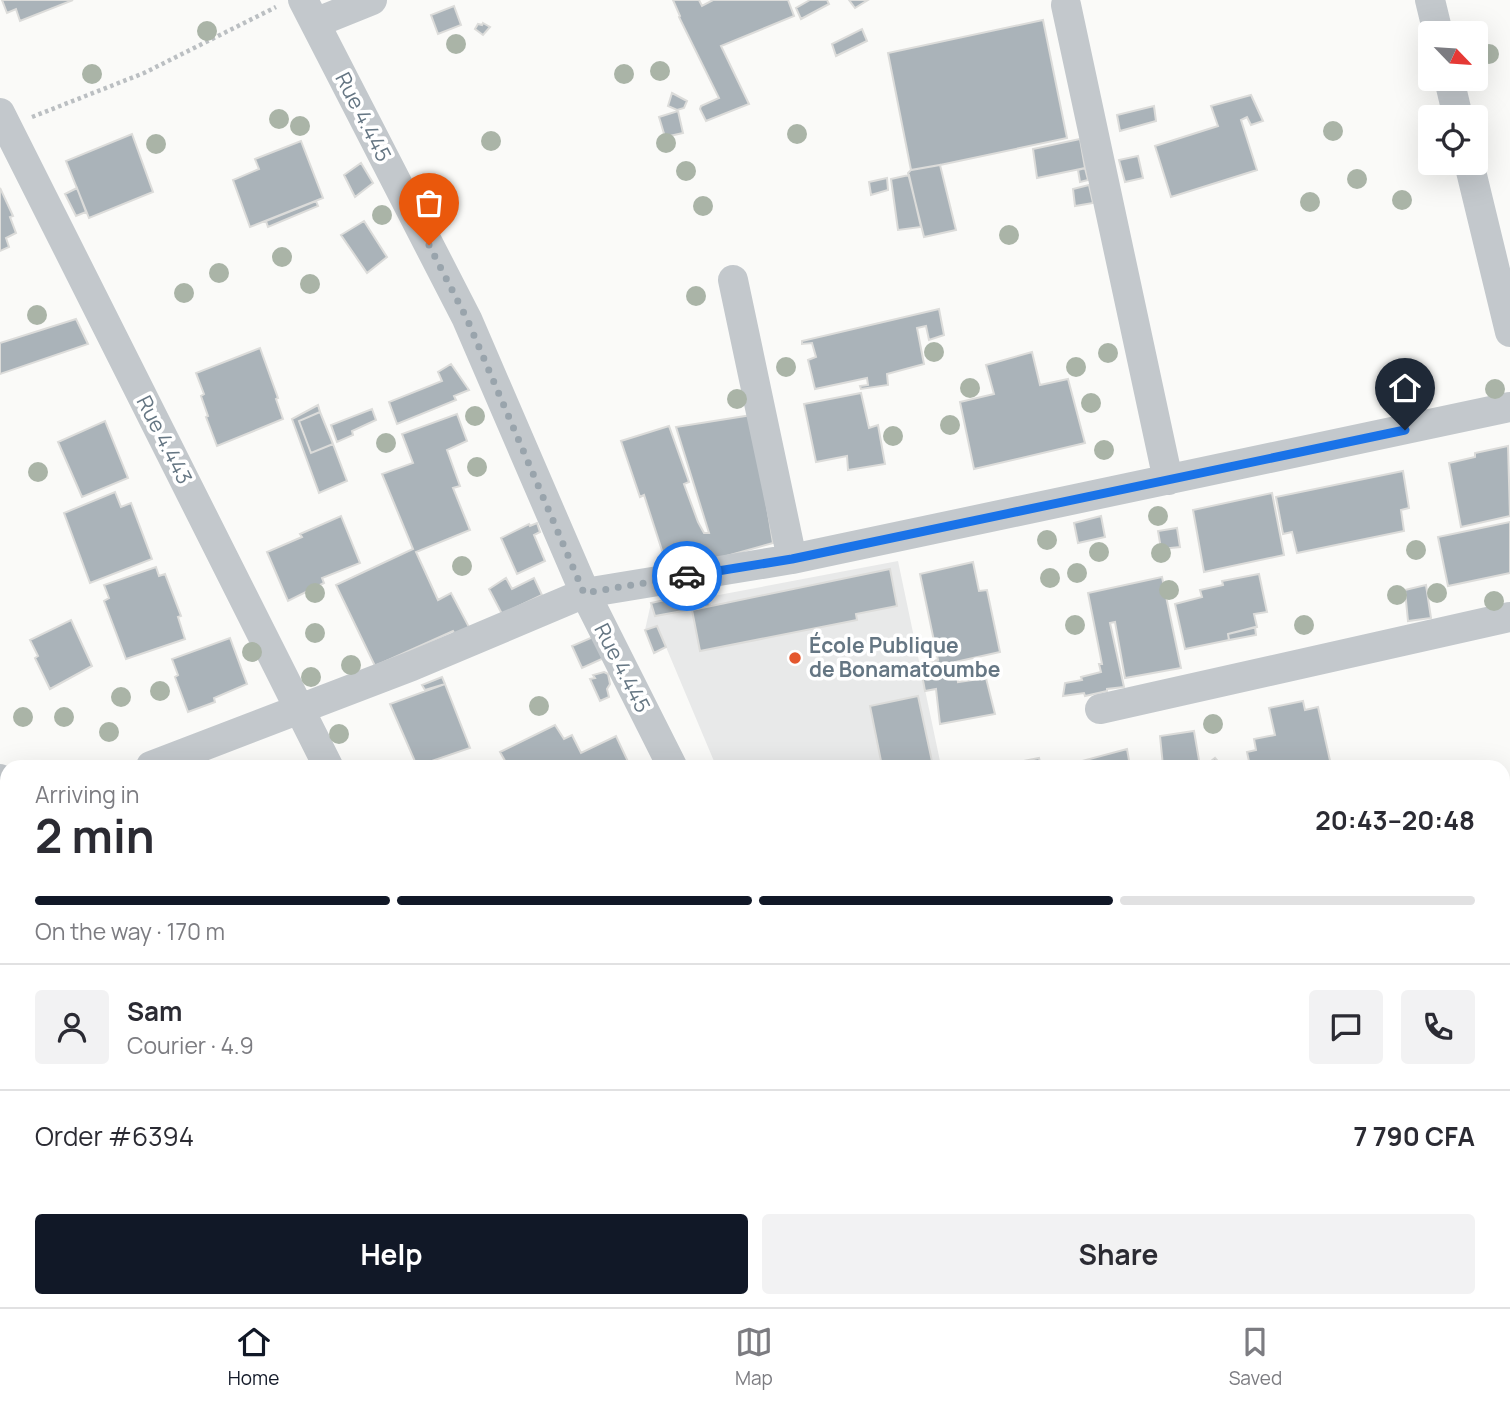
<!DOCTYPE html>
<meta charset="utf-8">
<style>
body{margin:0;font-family:Manrope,sans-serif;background:#f2f2f3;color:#2b2b33;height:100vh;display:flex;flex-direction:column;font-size:26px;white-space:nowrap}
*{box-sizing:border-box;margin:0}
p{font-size:23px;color:#7c7c81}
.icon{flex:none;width:38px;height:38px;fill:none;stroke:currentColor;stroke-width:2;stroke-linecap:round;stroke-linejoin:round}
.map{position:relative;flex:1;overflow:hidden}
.side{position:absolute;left:0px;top:760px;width:1510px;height:548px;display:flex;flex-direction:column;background:#fff;border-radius:21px 21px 0 0;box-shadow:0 7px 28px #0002}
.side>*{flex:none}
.needle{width:46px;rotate:115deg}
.tools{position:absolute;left:1418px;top:21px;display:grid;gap:14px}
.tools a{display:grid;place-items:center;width:70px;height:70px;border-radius:7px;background:#fff;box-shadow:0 7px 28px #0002;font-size:35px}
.pin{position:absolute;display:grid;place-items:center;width:60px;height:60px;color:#fff;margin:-72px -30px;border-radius:50% 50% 50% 0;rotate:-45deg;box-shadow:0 0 7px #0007}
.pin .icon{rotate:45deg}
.courier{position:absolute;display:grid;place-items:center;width:70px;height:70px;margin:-35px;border:5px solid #1a73e8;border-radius:50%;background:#fff;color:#222;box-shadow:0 2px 9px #0007}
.summary em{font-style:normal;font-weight:700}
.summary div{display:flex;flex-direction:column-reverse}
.summary{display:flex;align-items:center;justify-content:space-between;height:119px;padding:0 35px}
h1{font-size:46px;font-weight:700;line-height:52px}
.bar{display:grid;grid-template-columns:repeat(4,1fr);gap:10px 7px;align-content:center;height:84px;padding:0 35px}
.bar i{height:9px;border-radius:5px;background:#e1e1e2}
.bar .selected{background:#111827}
.bar p{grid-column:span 4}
.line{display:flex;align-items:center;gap:18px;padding:0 35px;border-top:2px solid #e1e1e2}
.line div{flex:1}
.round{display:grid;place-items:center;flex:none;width:74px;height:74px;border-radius:7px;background:#f2f2f3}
.button{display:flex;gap:14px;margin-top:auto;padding:14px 35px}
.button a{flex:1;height:80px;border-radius:7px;background:#111827;color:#fff;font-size:28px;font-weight:700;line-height:80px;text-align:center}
.button a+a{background:#f2f2f3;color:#2b2b33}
.menu{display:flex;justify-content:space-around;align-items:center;height:98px;border-top:2px solid #e1e1e2;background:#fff;font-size:19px;color:#7c7c81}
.menu a{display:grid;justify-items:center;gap:4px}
.menu .selected{color:#111827}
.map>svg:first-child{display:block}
.built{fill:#e8e9e9}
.building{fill:#aab3b9;stroke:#dcdcda;stroke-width:2}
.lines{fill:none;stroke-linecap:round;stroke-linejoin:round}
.path{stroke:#bbbfc2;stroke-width:4.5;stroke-dasharray:3.5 3.5;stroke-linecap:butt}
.minor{stroke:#c3c8cc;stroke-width:30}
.tree{fill:#aab4a7}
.done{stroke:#99a4ac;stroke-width:7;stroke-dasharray:0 12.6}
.route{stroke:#1a73e8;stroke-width:9}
.poi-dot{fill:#e4572e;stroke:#fff;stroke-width:2.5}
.labels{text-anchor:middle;stroke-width:7;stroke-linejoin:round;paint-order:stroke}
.street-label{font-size:21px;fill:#657683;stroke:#fff}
.poi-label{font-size:21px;font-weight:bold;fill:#657683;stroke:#fff;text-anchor:start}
</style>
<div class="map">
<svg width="1510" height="1307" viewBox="0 0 1510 1307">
<rect width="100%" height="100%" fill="#fafaf8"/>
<!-- built -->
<path class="built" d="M898,561L941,766H716L666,647L654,653L645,630L651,603L706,591L708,597Z"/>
<!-- building -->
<path class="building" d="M2,0H73L20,21L16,9L7,13Z
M673,0H699L702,6L713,0H788L794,16L721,46L749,104L706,121L700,109L701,106L719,98L679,17L680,16Z
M810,0H827L829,4L801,19L796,8Z
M849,0H868L855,8Z
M454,6L461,25L438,34L431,15Z
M1043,20L1067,138L940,165L911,170L888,53Z
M483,23L490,27L483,35L475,29L478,24L482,25Z
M862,29L867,41L836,56L832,44Z
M672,93L687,101L684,108L677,110L668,106Z
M1251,95L1263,121L1251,125L1247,117L1241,120L1257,170L1171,197L1155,146L1218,126L1211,106Z
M1154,106L1156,121L1120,131L1117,115Z
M678,111L683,133L665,137L659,117Z
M132,134L153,192L89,218L66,161Z
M1080,139L1085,168L1037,178L1033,149Z
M301,141L323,198L250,227L233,180L259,169L255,159Z
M1138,156L1143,178L1125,182L1119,160Z
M361,163L373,183L355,197L344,175Z
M940,165L956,230L924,237L908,173L911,170Z
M1085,168L1088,180L1080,182L1078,170Z
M909,175L921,227L898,230L891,179Z
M887,178L888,190L871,195L869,182Z
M1089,185L1093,203L1075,206L1073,189Z
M0,188L13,216L10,217L16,233L6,238L9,247L0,251Z
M77,188L86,212L76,216L65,194Z
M316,201L318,206L268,227L266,221Z
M364,221L387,257L367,273L341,235Z
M939,309L944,335L929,340L926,326L917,328L924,364L887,374L888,385L861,389L860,386L868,385L867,378L815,389L808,360L816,357L812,343L802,344V341Z
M76,319L88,344L0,374V343Z
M260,348L278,398L276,399L283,419L217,446L206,417L208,416L201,396L204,394L196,373Z
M1032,352L1040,385L1068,379L1085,443L974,469L960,402L994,394L986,365Z
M451,364L469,390L454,396L456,400L397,424L389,402L442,381L438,372Z
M861,393L869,428L878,425L885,464L848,470L847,456L816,462L804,404Z
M318,405L320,412L299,421L311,453L333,444L347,481L319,493L292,419Z
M372,409L376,420L352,431L353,435L337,442L331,425Z
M320,412L333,444L311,453L299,421Z
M457,414L467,441L447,450L460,486L453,488L470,530L416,552L438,600L451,593L470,629L456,636L453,631L375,666L336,585L413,549L382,474L413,463L402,434Z
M752,415L773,543L669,572L644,495L640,497L621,441L669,426L689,482L684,484L698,522L704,533H709L676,427Z
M105,421L128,478L82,497L58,442Z
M1508,446L1510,516L1461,527L1449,463L1475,457V453Z
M1403,471L1409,508L1401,510L1404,531L1297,553L1292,532L1283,534L1276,497Z
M115,492L121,507L131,503L152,559L90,583L64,513Z
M1272,493L1284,555L1204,572L1193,510Z
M341,516L360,563L322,578L324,583L288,601L267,552L302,537L300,534Z
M1101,516L1105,537L1078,543L1074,523Z
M1510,522V573L1448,586L1438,537Z
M537,523L540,532L534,535L545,561L517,574L501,538L529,524L530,526Z
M1177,528L1180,547L1161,549L1158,531Z
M973,562L979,591L987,590L1000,652L955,662L958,682L986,678L995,714L940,724L936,689L925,691L920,664L938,660L920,574Z
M156,567L159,576L165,574L181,616L178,617L185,639L126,659L104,601L109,598L104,585Z
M890,569L897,606L856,614L857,620L700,651L692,610Z
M1259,574L1267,612L1254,614L1257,627L1228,634L1229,640L1185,649L1175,604L1202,597L1200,590L1223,585L1222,581Z
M1162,577L1181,668L1125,678L1115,622L1110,623L1124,687L1107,689V691L1085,696L1084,693L1063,696L1065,683L1082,680L1081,677L1101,672L1099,664H1102L1088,593Z
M506,578L512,589L534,578L542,595L502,614L489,589Z
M1426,585L1431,618L1408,621L1405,590Z
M706,591L710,606L655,616L651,603Z
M71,620L92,666L50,689L35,658L38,656L30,640Z
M657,626L666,647L654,653L645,630Z
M1255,627L1256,635L1229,640L1228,634Z
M593,637L604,658L582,668L572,646Z
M230,638L247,684L214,698L215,702L188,712L175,677L178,675L172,659Z
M604,672L608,674L610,684L607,689L609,697L600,701L590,679L595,678L593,675Z
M442,677L445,684L425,690L422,685Z
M445,684L470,748L417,766L390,704Z
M918,696L933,766H882L870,706Z
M1303,701L1305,710L1318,707L1331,765L1250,766L1247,752L1256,750L1254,739L1275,735L1269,708Z
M555,725L564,739L572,735L581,753L616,736L630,766H508L500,752Z
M1194,731L1200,766H1163L1160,736Z
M1127,749L1130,766H1071V764Z
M1039,758L1041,766H998Z
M1215,758L1222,766H1205Z
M7,861V940L0,942V864Z
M1506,981L1510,982V1065L1503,1064V995Z
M7,1045V1109L0,1093V1048Z
M1,1125L7,1138V1151L5,1152L7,1158V1207L0,1210Z
M3,1219L7,1231V1282L0,1285V1220Z
M653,1300H662L666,1307H637Z
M678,1300H704L708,1307H682Z
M722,1300H746L749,1307H726Z
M751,1300H799V1307H755Z
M830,1300H892L894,1306L812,1307Z"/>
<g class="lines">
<!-- path -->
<path class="path" d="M32,117L144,73L276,7"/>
<!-- minor -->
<path class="minor" d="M303,0L467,319L585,593L672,766
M1430,0L1438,33
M1066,5L1168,480
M315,23L372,0
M1449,79L1458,117
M0,113L328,766
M1469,163L1510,332
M733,280L792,559
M1100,709L1510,617
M151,766L412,666L585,593L792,559L1510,407
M0,779L7,794
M0,825L7,822
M1503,831L1510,830
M597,1300L600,1307
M917,1300L920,1307
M273,1307L291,1300"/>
</g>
<!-- trees -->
<g class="tree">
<circle cx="207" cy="31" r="10"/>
<circle cx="456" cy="44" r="10"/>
<circle cx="1489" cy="54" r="10"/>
<circle cx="660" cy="71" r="10"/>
<circle cx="92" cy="74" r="10"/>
<circle cx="624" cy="74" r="10"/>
<circle cx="279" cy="119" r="10"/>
<circle cx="300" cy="126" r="10"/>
<circle cx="1333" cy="131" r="10"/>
<circle cx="797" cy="134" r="10"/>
<circle cx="491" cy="141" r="10"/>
<circle cx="666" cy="143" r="10"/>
<circle cx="156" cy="144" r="10"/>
<circle cx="686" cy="171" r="10"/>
<circle cx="1357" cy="179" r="10"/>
<circle cx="1402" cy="200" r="10"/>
<circle cx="1310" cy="202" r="10"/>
<circle cx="703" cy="206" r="10"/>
<circle cx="382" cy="215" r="10"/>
<circle cx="1009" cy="235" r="10"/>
<circle cx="282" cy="257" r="10"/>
<circle cx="219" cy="273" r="10"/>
<circle cx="310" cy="284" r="10"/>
<circle cx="184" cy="293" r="10"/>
<circle cx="696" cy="296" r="10"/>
<circle cx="37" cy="315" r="10"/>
<circle cx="934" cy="352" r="10"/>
<circle cx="1108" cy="353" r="10"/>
<circle cx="786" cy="367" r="10"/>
<circle cx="1076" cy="367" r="10"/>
<circle cx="1417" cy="374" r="10"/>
<circle cx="970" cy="388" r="10"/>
<circle cx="1495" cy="389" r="10"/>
<circle cx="737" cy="399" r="10"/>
<circle cx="1091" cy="403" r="10"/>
<circle cx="475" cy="416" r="10"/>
<circle cx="950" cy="425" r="10"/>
<circle cx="893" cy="436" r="10"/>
<circle cx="386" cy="443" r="10"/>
<circle cx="1104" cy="450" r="10"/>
<circle cx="477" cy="467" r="10"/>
<circle cx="38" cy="472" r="10"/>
<circle cx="1158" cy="516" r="10"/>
<circle cx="1047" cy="540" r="10"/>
<circle cx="1416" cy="550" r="10"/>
<circle cx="1099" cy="552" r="10"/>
<circle cx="1161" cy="553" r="10"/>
<circle cx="462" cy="566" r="10"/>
<circle cx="1077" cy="573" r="10"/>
<circle cx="1050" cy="578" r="10"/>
<circle cx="1169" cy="590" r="10"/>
<circle cx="315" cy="593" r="10"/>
<circle cx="1437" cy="593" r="10"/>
<circle cx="1397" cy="595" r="10"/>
<circle cx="1494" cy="601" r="10"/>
<circle cx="1075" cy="625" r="10"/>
<circle cx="1304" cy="625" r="10"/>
<circle cx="315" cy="633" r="10"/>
<circle cx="252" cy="652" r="10"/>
<circle cx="351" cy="665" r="10"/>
<circle cx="311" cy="677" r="10"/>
<circle cx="160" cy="691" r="10"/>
<circle cx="121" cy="697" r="10"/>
<circle cx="539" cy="706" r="10"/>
<circle cx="23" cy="717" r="10"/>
<circle cx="64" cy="717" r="10"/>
<circle cx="1213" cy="724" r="10"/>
<circle cx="109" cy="732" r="10"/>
<circle cx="339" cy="734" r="10"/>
</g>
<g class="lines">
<!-- done -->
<path class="done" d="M429,245L467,319L584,593L687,576"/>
<!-- route -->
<path class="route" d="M687,576L792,559L1405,430"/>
</g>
<!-- markers -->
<circle class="poi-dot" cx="795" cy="658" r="7"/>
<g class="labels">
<!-- street labels -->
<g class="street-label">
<text transform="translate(363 117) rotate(63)" y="7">Rue 4.445</text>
<text transform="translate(164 440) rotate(63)" y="7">Rue 4.443</text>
<text transform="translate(622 668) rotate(63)" y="7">Rue 4.445</text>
</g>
<!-- poi labels -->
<g class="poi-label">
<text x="809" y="653">École Publique<tspan x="809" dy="24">de Bonamatoumbe</tspan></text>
</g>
</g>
</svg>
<div class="tools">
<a><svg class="needle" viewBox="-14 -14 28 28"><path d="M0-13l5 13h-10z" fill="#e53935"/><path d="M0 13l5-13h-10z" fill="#7c7c81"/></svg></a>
<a><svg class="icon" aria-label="locate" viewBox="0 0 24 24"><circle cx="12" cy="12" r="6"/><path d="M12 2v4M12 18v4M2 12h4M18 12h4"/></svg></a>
</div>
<div class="pin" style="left:429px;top:245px;background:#ea580c"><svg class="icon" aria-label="bag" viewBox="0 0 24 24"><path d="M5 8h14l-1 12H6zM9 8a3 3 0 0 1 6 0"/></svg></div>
<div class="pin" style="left:1405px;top:430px;background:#1f2937"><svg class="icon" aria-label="home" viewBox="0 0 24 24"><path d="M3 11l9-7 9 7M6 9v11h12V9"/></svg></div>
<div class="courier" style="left:687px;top:576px"><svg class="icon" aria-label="car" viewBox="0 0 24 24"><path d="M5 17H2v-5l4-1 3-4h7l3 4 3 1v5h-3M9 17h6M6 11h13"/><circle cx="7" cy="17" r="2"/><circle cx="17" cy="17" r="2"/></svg></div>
<section class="side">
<div class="summary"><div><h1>2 min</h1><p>Arriving in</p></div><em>20:43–20:48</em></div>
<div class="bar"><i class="selected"></i><i class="selected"></i><i class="selected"></i><i></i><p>On the way · 170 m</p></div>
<div class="line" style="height:126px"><a class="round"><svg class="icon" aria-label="person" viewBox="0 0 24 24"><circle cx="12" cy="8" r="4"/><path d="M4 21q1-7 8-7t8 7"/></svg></a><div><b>Sam</b><p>Courier · 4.9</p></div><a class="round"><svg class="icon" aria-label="chat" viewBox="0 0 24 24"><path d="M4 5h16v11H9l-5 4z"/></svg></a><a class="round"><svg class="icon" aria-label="phone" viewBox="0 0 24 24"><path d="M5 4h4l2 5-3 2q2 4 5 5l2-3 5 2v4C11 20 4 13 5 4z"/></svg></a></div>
<div class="line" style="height:91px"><div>Order #6394</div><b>7 790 CFA</b></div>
<div class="button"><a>Help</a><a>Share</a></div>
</section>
</div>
<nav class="menu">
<a class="selected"><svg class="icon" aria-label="home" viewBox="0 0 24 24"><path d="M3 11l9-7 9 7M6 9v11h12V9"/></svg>Home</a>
<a><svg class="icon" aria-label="map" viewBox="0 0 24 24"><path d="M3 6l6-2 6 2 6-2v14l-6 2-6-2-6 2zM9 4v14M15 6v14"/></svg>Map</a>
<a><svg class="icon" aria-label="saved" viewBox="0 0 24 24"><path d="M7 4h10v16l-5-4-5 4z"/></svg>Saved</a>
</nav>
